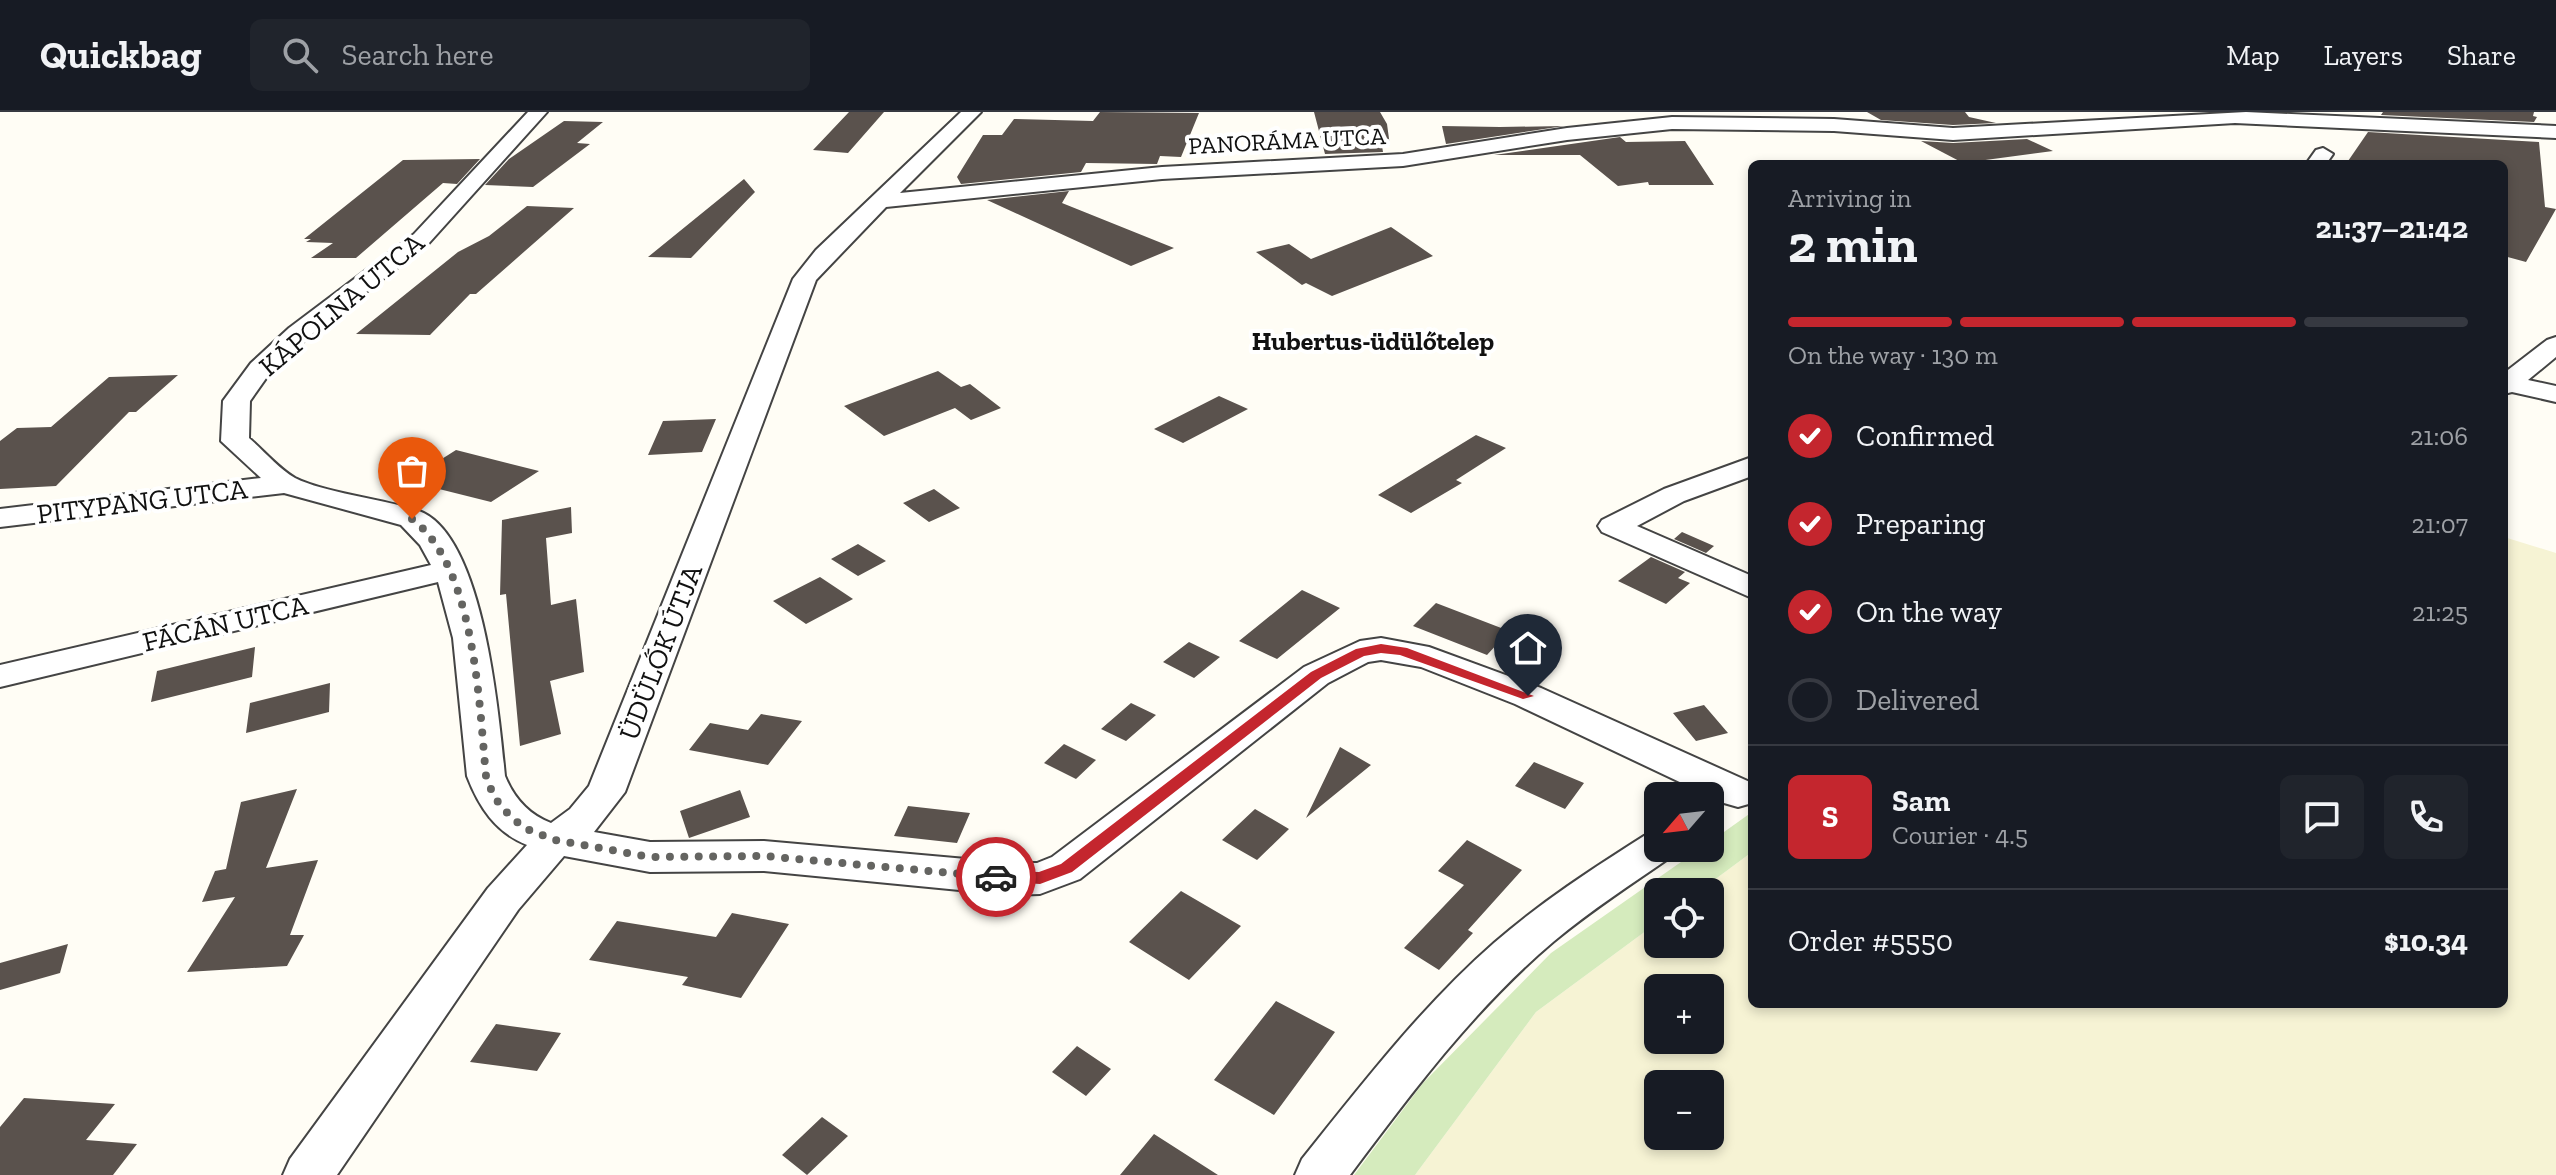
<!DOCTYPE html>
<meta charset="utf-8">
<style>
body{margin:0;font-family:"Zilla Slab",serif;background:#20242c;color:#f1f3f6;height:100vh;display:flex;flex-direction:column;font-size:30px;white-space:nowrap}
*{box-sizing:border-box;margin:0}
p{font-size:26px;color:#9ea1a6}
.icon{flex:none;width:44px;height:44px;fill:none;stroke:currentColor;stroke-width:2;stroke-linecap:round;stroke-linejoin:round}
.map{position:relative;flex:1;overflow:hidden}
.drawer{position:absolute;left:1748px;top:48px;width:760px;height:848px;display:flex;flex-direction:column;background:#171b24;border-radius:12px;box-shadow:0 4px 12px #0003}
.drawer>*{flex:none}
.needle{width:52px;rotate:242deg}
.buttons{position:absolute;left:1644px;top:670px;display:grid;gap:16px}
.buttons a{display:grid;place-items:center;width:80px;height:80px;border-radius:12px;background:#171b24;box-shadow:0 4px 12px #0003;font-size:40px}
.pin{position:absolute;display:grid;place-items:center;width:68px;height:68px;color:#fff;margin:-82px -34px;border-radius:50% 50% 50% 0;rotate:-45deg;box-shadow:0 0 8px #0007}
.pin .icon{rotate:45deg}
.courier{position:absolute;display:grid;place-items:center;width:80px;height:80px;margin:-40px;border:6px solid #c4262e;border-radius:50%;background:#fff;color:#222;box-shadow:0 2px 10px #0007}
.summary em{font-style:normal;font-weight:700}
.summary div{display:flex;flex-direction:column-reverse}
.summary{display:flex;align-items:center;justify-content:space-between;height:136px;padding:0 40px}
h1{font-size:52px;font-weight:700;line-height:60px}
.bar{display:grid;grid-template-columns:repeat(4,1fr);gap:12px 8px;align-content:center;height:96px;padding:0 40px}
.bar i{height:10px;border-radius:6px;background:#363941}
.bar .on{background:#c4262e}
.bar p{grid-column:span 4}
.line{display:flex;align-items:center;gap:20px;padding:0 40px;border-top:2px solid #363941}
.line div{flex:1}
.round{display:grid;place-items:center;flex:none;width:84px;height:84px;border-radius:12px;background:#20242c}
ol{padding:0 40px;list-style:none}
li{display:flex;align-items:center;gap:24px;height:88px}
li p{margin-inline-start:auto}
li .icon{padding:8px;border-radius:50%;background:#c4262e;color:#fff;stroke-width:4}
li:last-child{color:#9ea1a6}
li i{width:44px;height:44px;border:4px solid #363941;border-radius:50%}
header{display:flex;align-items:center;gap:48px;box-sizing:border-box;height:112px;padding:0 40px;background:#171b24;border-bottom:2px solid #363941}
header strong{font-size:38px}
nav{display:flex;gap:44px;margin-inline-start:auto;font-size:28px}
.search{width:560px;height:72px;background:#20242c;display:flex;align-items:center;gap:20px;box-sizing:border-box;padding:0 28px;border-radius:12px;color:#9ea1a6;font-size:30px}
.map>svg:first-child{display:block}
.farmland{fill:#f6f3d4;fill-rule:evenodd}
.green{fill:#d5ebbd}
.building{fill:#5a524d}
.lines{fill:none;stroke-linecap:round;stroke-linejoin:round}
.street-casing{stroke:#444;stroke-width:4}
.street{fill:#fff;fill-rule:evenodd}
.route{fill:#c4262e}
.done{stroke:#646461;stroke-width:8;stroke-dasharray:0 14.4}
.labels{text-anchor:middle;stroke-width:8;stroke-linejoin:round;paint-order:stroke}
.far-street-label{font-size:24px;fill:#111;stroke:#fff}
.far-neighbourhood-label{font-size:26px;font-weight:bold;fill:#111;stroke:#fff}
.street-label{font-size:28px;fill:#111;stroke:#fff}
</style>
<header>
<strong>Quickbag</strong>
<div class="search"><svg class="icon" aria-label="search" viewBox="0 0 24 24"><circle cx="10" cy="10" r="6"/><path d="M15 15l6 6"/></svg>Search here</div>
<nav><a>Map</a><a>Layers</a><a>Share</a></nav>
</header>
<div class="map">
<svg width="2556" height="1063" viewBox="0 0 2556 1063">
<rect width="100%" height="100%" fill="#fffdf5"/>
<!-- farmland -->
<path class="farmland" d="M2504,425L2556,441V1063H1415L1536,900L1658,810V832H1710V780H1698L1752,740V892H2504ZM1658,876H1710V928H1658ZM1658,972H1710V1024H1658Z"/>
<!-- green -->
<path class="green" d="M1752,700V740L1698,780H1658V810L1536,900L1415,1063H1354L1423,971L1551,841L1701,736H1710V730Z"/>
<!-- building -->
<path class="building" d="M849,0H884L848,41L813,38Z
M1100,0L1199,1L1181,45L1160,44L1157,52L1086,51L1081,60L961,72L957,65L983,23H1002L1014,7L1093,9Z
M1314,0H1380L1387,12L1390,34H1382L1383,40L1325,42Z
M1867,0H1965L1969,5L1996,11L1953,13L1881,8Z
M2383,0H2534L2533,4L2537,5L2534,10L2381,3Z
M564,9L603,10L577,31L590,32L533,75L485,73L509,47Z
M1442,14L1500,15L1564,14L1446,32Z
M2368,20L2539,30L2545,95L2556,97L2526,150L2504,144L2507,56L2504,52H2346Z
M1620,25L1626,30L1685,29L1714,73H1649L1648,70L1618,74L1580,43H1494Z
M2027,27L2053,39L1963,51L1921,29L1953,31Z
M480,47L457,72L443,71L356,146H311L333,131L306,130L311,127H304L403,48Z
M744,67L755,80L691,146L648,145Z
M1069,79L1062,91L1174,136L1131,154L987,88Z
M527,94L574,96L476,182H470L430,223L356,222L458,140L489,124Z
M1391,115L1433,144L1332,184L1306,171L1302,173L1256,140L1289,132L1311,147Z
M938,259L961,275L970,272L1001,296L971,308L955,296L884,324L844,294Z
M178,263L136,300H129L56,374L0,377V329L17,316L51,315L109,265Z
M1219,284L1248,297L1183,331L1154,317Z
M716,307L702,340L648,343L663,309Z
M1476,323L1506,336L1456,368L1462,371L1411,401L1378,383Z
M456,338L539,359L491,390L407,369Z
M934,377L960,396L929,410L903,391Z
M571,395L572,421L546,426L551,493L576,487L584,560L550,569L561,622L520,634L506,482L500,483L502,408Z
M1682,420L1714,434L1706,441L1674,427Z
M858,432L886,449L858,464L831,447Z
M1651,445L1685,460L1678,466L1690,471L1666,492L1618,469Z
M820,465L853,487L806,512L773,489Z
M1302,478L1340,496L1277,547L1239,529Z
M1436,491L1509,519L1487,543L1413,514Z
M1189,530L1220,545L1194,566L1163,550Z
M255,535L252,565L151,590L157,559Z
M330,571L329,600L246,621L250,591Z
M1131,591L1156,603L1126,629L1101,617Z
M1704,593L1728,621L1696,629L1673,601Z
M761,602L802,609L768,653L689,638L710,611L748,618Z
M1064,632L1096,648L1076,667L1044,651Z
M1340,635L1371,653L1306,706Z
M1534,650L1584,671L1565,697L1515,674Z
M297,677L266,756L318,748L290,823H304L287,854L187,860L235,785L202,790L215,759L226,757L241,690Z
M740,678L750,705L689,726L680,699Z
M908,694L970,701L957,731L894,724Z
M1255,697L1289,717L1257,748L1222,728Z
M1467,728L1522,758L1468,818L1473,821L1439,858L1404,836L1464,773L1438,759Z
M1181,779L1241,814L1189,868L1129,830Z
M732,801L789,812L741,886L682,873L688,865L589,848L617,809L716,825Z
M68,832L60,861L0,878V851Z
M1276,889L1335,920L1274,1003L1214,968Z
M496,912L561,921L537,959L470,950Z
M1077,934L1111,957L1086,984L1052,960Z
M24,986L115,992L86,1028L137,1032L113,1063H0V1015Z
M822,1005L848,1024L807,1063L782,1043Z
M1154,1022L1218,1063H1120Z"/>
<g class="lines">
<defs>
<path id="street" d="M528,0H547L429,131L307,226L269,262L250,289L249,326C263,338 279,357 295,366C325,381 384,387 419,399C484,423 499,604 505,664C514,686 528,702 551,711L570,697L589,674L793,167L816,138L961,0H981L900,81L1162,55L1403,42L1567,16L1672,5L1834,7L1953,16L2246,0L2556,14V26L2235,11L1953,28L1834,19L1672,17L1567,28L1403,54L1162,67L886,95L816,168L625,680L594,720L650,730L764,729L1011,751H1037L1052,745L1304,555L1360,529L1381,526L1429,535L1541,576L1752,671V691L1738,695L1724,691L1515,592L1421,555L1381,548L1368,550L1328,571L1080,767L1040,782L1011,783L764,759L650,760L564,744L518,798L337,1063H283L290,1047L488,776L527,733C495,720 479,695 467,664L453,526L438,470L0,575V553L431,453L420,433L401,413L284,381L0,415V397L261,366L221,329L223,289L251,251L289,216L414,122Z
M2323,36L2333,42L2326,52H2306L2316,38Z
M2556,225V245L2528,268L2556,274V290L2512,280L2504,282V261L2547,228Z
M1752,345V364L1684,389L1637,414L1752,464V486L1602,420L1598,414L1602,408L1664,377Z
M1658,719V736H1677L1672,744C1632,772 1591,798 1553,830C1474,897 1412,980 1350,1063H1295L1302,1047C1362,972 1422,894 1494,831C1541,790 1592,757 1644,724Z"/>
</defs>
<!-- street casing -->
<use href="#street" class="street-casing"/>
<!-- street -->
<use href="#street" class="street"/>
</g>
<!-- route -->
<path class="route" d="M1381,532L1407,536L1534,584L1523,587L1400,543L1381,541L1364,544L1321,566L1072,760L1040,772L990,769V761L996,759L1039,760L1061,752L1311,560L1356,537Z"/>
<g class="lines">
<!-- done -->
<path class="done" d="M412,407C475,454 479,591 486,664L494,685L509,703L524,716L555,728L650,745L764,744L996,765"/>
</g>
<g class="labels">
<!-- far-street labels -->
<g class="far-street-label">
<text transform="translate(1287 29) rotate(-3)" y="8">PANORÁMA UTCA</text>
</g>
<!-- far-neighbourhood labels -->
<g class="far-neighbourhood-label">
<text x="1373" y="238">Hubertus-üdülőtelep</text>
</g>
<!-- street labels -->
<g class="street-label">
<text transform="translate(341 192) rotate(-40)" y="10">KÁPOLNA UTCA</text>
<text transform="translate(142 389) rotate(-7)" y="10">PITYPANG UTCA</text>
<text transform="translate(225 511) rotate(-13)" y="10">FÁCÁN UTCA</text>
<text transform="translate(660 540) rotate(-69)" y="10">ÜDÜLŐK ÚTJA</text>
</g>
</g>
</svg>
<div class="buttons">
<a><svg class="needle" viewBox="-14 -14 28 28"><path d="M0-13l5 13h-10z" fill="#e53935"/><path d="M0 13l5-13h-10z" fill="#9ea1a6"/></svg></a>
<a><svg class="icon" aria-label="locate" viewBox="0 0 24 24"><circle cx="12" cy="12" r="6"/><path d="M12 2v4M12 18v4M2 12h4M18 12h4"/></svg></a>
<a>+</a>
<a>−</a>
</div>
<div class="pin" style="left:412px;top:407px;background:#ea580c"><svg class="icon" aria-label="bag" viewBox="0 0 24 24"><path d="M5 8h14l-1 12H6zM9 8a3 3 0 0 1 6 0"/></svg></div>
<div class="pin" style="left:1528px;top:584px;background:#1f2937"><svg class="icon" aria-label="home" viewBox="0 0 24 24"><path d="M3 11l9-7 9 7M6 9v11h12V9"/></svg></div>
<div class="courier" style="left:996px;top:765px"><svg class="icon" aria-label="car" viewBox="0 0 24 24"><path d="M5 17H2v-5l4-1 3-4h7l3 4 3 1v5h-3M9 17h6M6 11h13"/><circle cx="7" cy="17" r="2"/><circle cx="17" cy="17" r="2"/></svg></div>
<section class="drawer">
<div class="summary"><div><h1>2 min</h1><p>Arriving in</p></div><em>21:37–21:42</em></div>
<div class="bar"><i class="on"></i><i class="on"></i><i class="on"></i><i></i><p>On the way · 130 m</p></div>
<ol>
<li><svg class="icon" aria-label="check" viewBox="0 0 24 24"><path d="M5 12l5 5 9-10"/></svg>Confirmed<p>21:06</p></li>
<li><svg class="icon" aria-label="check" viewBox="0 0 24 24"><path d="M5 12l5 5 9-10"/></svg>Preparing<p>21:07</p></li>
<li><svg class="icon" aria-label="check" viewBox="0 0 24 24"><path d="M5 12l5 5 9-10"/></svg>On the way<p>21:25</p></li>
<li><i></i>Delivered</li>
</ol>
<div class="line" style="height:144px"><b class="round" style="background:#c4262e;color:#fff">S</b><div><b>Sam</b><p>Courier · 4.5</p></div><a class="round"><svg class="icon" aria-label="chat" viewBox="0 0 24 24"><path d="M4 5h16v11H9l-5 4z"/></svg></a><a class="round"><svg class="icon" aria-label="phone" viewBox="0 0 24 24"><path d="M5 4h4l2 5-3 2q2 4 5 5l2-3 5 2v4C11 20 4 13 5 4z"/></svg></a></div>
<div class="line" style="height:104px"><div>Order #5550</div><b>$10.34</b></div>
</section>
</div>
